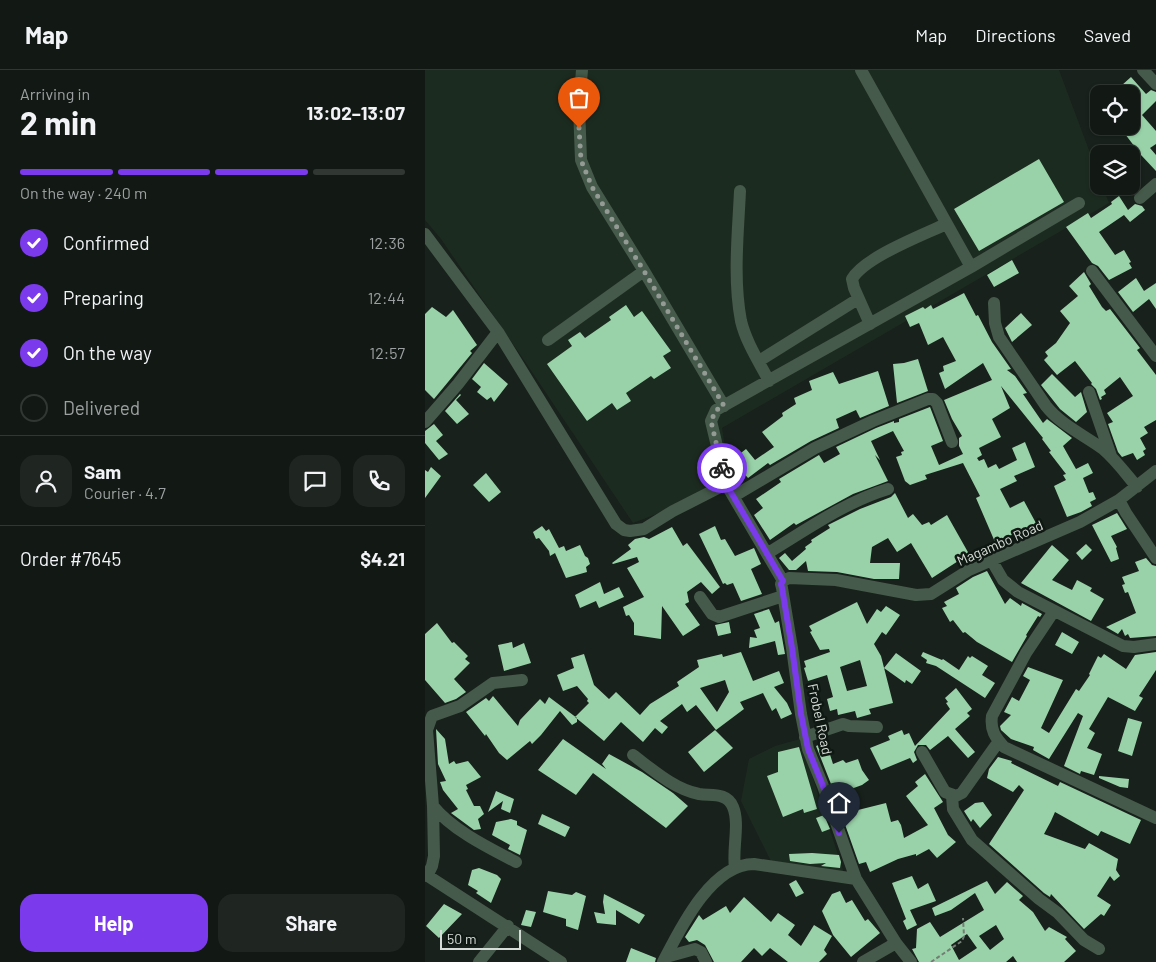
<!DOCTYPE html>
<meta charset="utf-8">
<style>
body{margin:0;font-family:Barlow,sans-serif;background:#1f2622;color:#f1f3f6;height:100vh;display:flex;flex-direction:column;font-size:19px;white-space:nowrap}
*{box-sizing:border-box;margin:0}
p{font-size:16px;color:#9ca0a0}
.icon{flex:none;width:28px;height:28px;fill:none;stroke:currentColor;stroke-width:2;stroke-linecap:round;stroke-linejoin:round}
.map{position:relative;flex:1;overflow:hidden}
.side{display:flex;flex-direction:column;background:#121914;width:425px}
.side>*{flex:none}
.buttons{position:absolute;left:665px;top:15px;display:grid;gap:10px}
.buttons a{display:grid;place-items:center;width:50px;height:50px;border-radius:10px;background:#121914;box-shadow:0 1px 4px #0004,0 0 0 1px #313834;font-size:25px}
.scale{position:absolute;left:15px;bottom:12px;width:81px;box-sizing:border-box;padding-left:5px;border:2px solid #d6dcd7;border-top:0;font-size:14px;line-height:18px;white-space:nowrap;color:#d6dcd7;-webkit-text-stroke:4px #0f1812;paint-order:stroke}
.pin{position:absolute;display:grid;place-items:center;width:42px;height:42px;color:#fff;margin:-51px -21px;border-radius:50% 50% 50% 0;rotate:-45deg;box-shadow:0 0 5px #0007}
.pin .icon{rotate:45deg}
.courier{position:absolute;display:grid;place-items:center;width:50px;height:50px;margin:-25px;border:4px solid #7c3aed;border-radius:50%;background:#fff;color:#222;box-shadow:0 1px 6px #0007}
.headline em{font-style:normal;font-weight:700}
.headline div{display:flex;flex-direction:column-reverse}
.headline{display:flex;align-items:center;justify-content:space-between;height:85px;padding:0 20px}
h1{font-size:32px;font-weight:700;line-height:38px}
.bar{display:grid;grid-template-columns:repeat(4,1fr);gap:8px 5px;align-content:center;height:60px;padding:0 20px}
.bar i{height:6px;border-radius:4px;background:#313834}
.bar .active{background:#7c3aed}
.bar p{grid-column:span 4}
.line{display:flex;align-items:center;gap:12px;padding:0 20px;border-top:1px solid #313834}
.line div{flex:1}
.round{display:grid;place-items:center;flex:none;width:52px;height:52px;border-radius:15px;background:#1f2622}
ol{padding:0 20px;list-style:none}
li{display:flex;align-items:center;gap:15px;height:55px}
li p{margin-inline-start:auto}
li .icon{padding:5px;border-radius:50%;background:#7c3aed;color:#fff;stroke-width:4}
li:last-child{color:#9ca0a0}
li i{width:28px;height:28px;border:2px solid #313834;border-radius:50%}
.cta{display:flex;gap:10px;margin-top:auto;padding:10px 20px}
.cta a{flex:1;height:58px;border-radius:15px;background:#7c3aed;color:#fff;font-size:20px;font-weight:700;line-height:58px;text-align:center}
.cta a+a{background:#1f2622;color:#f1f3f6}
header{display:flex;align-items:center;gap:30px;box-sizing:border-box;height:70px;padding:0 25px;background:#121914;border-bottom:1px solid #313834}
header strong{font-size:24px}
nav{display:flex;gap:28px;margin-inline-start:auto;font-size:18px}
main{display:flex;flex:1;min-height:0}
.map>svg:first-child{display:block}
.built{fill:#1c2b20}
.building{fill:#99d2a8;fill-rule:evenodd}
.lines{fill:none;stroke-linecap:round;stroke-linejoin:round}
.path{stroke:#747c76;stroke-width:2;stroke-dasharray:4 2.5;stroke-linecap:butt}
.minor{stroke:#455a4a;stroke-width:12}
.done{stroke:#949b95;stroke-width:5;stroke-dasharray:0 9}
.route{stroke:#7c3aed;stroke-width:6}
.labels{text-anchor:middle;stroke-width:5;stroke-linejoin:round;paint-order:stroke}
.street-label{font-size:14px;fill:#d6dcd7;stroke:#0f1812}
</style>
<header>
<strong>Map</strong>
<nav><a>Map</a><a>Directions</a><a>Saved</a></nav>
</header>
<main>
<section class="side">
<div class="headline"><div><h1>2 min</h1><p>Arriving in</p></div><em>13:02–13:07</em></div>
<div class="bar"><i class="active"></i><i class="active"></i><i class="active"></i><i></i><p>On the way · 240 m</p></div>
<ol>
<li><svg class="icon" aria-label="check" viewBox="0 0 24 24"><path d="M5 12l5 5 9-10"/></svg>Confirmed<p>12:36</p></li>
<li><svg class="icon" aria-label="check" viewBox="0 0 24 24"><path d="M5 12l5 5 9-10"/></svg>Preparing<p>12:44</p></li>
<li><svg class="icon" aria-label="check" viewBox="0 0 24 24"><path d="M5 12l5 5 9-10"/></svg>On the way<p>12:57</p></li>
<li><i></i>Delivered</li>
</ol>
<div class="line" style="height:90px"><a class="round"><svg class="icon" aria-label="person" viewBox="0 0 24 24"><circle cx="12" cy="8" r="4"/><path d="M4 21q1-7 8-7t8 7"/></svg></a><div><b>Sam</b><p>Courier · 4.7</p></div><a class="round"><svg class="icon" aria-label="chat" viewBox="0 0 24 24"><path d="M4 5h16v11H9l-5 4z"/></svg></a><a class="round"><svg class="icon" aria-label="phone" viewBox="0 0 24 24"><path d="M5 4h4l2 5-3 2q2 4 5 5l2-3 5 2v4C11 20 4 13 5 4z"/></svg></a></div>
<div class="line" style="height:65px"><div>Order #7645</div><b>$4.21</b></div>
<div class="cta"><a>Help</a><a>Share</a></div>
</section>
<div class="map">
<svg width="731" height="892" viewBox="0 0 731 892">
<rect width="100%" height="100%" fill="#18211b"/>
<!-- built -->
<path class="built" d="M0,0H634L674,107V116H677L684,133L297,358L303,395L284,406L289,419L242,440L208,453L103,296L16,169L0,150Z
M375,669L419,803L346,791L316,731L324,689L350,676Z"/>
<!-- building -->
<path class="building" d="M706,7L721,24L726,20L731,22V31L717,45L731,61V74L725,78L731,85V101L716,85L700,64L702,63L696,56H706V24H687Z
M614,89L639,132L554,181L529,139Z
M694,126L703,140L710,134L717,136L720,140L705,152L699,145L674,162L690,185L699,180L706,192L704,193L707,198L684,210L673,196L667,193L641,157L663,143L666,148L687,134L686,132Z
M587,190L594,203L569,217L562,205Z
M659,202L666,214L664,216L677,237L681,241L685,239L715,278L712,280L731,305V350L719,357L723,363L715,368L721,379L718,381L720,385L712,390L708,383L697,387L693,382L683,354L688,352L682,343L708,326L695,307L679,320L681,324L676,327L677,329L675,330L671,319L666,314L667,313L650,291L632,305L619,290L623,286L620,282L631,273L645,253L635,241L653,226L644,216Z
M711,208L719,221L731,213V239L724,229L708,242L693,222Z
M539,223L551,246L553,245L567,272L586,299L582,300L590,306L602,323L598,324L618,353L622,349L647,368L638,376L651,399L663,393L668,403L658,408L664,423L668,422L671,429L665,432L667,436L656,442L642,447L629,416L641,410L638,405L641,404L624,382L626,381L617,369L618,368L576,316L585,338L567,349L576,367L554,378L557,385L552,388L554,391L559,389L563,398L571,394L574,399L592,390L587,378L600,372L610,397L589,406L592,411L575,419L585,438L599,431L612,455L590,466L589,464L570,472L551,428L555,426L538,393L500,405L502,409L485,415L480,411L471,387L477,385L476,382L479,381L468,361L446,371L455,390L450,385L463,411L428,424L371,455L369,453L345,470L329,445L338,438L331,429L356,412L354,409L394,385L399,393L415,384L411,377L451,358L469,351V353L474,352V349L505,337L518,371L506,376L514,395L538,384L534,376V368L537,366L527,349L519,330L567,310L558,293L520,319L514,303L519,301L518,296L531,291L518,267L503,275L494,253L485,257L480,246L498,237L500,239L506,235L508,239Z
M201,235L209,247L217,241L246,281L238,286L246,298L229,309L226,306L201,323L206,331L192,340L187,333L162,351L122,294L147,276L143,270L155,262L160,268L186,250L184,247Z
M7,237L21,247L28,240L52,275L45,281L47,283L9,329L0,320V244Z
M596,243L607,255L587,272L580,258Z
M493,289L503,321L472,333L468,294L479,293Z
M59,293L83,314L69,332L66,327L62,330L52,322L56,317L47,309Z
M453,301L464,336L435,348L431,340L411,349L414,358L386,371L345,395L343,393L323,408L307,390L321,379L330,390L349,377L337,362L358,346L357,343L371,334L369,328L387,320L384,311L408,302L414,314Z
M627,304L650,327L656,322L662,342L651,352L635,339L616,315Z
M35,324L36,325L31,330L44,344L32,354L20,341Z
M9,354L18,365L11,371L23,384L14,390L0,373V361Z
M6,397L16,406L0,428V400L3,402Z
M61,403L76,422L64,432L48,415Z
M470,423L483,448L488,444L497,455L504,452L506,455L522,445L544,484L507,508L486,473L472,482L463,468L447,477L445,493H475L474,509H449L412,502L383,501L381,491L371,500H364L354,488L360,483L367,491L381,479L380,477L387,472L386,470L405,458L403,455L435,439L466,427Z
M692,443L702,459L686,466L692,477L691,478L694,489L686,492L667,455Z
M117,456L121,461L124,459L134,478L139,476L141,481L155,475L160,486L163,488L165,494L161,497L162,502L141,508L130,483L125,486L124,481L114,468L111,469L108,462Z
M290,456L296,470L300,469L310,486L329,478L336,494L326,499L337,524L316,531L308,513L302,515L300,513L298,514L274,464Z
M247,457L258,476L262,473L295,517L287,524L276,512L262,522L264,532L260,534L275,555L258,566L237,536L236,569L209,565V553L204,545L201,546L198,537L219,527L202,498L214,492L212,487L188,494L187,493L206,479L203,475L210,469L219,467L224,469Z
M661,474L667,480L657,490L651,483Z
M627,475L644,490L627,510L647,520L652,510L667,518L665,521L679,529L666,551L596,513Z
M721,488L727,495L731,496V566L705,568L703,564L700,566L697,559L693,564L681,557L711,543L703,522L700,523L697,515L700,514L697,507L714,501L710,492Z
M562,501L580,534L585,528L596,536L597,533L617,544L615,547L613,546L601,565L602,566L587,592L552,572L540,562L538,563L528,550L525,552L517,538L522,536L519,532L534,524L531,518L548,507Z
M175,512L179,524L194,517L199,527L174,538L171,531L155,538L150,525Z
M432,532L442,554L452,539L456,542L461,536L475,545L461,565L457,562L449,574L456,586L468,633L444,639L446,644L432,648L430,641L413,645L412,639L405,641L402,629L408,627L402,605L383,611L379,598L381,597L379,591L405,582L404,579L395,580L385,562L387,561L384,556ZM435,590L442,616L422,621L415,597Z
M344,539L350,553L354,551L360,584L353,585L350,571L324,578L325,567L332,568L329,560L335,558L329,544Z
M304,552L306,563L293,566L290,555Z
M12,553L27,573L29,572L43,586L40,589L45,593L29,609L41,622L31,629L20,633L0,610V564Z
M637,562L654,572L647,584L630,575Z
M87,572L88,578L99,573L106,593L79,601L73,575Z
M316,582L328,611L354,601L359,613L349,617L362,633L367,644L356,649L351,638L347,641L338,623L315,632L319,639L291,660L271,635L262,642L257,634L235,651L243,657L237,664L230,658L218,672L196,652L179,671L150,647L164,633L162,631L163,629L152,616L138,621L132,605L149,598L146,588L159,584L169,615L184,629L191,622L215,645L225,634L254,616L252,612L274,597L272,590L297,584L298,587ZM300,610L304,622L292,642L275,618Z
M498,582L517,590L518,589L534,600L543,586L545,588L547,586L563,596L557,605L570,613L560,628L511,596L501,593L502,590L496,586Z
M731,582V600L714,626L718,628L710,641L683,627L664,659L670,663L662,678L677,684L669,705L656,701L655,704L639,696L658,646L653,643L624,689L608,680L609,677L586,669L576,660L575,656L586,645L579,642L587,627L594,631L605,610L598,606L603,597L638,610L616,658L624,663L651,619L654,621L665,605L664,604L673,586L676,588L679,584L701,599L710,585Z
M471,583L496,601L487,614L481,610L480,613L459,598Z
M531,618L547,639L542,643L545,646L530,659L550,682L543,688L523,666L505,680L501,675H493L489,682L492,690L488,693L485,688L456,700L445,678L465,670L463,666L477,660L479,665L484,663L490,676L525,639L521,633L523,632L520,628Z
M68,626L93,656L95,650L115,629L120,634L124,627L152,648V652L147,655L135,641L116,665L107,674L105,671L82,690L74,683L61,664L60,666L41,642L61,628L64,631Z
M703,648L717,652L707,686L693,681Z
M11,659L20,669L24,694L29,691L31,694L43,691L56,707L41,715L43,719L41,720L49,736H55L59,744L53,749L56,759L49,760L26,743L33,739L18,720L15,712L21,711L13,694Z
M290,660L308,678L279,702L263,682Z
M138,669L181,699L177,694L184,684L217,702L248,723L263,736L241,758L168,703L151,725L113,700Z
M401,672L408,694L418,690L421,693L433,689L437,700L444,710L437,715L426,719L433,740L461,733L466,752L473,750L476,755L479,768L503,755L481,726L493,716L490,712L500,704L518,732L509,738L523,765L531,772L512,788L504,779L491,786V784L473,789L445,802L441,792L434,794L417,746L422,744L415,723H412L409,713L406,714L391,676Z
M374,677L392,739L379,743L378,739L358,747L342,706L353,702V682Z
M573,687L587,691L586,693L633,716L635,712L716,750L705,774L676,761L673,766L630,742L626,751L619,764L660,779L664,773L693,789L691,800L695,806L689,811L685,806L672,826L686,835L679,846L676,844L659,859L626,824L625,827L619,823L564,774L599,720L594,715L588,722L562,708L564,699Z
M674,706L704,709L703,718L695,717L674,708Z
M71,721L89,729L85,743L76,739L78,731L63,742Z
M558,732L567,745L555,758L548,749L546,752L539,741L550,733Z
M117,744L145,757L140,767L113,754Z
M399,745L405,759L397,762L391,748Z
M86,749L92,751V755L102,760L95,785L83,779L85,775L67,765L71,752Z
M387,783L414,785L416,792L415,798L396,796L401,793L385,794L365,791L364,784Z
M54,798L72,805L76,809L66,833L51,823L53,821L43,815L47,800Z
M487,806L493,819L503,813L511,831L485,840L492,855L482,860L478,851L481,849L467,813Z
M371,810L379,823L371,827L364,814Z
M562,811L570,824L582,812L598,826L594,830L608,842L620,861L624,857L642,867L640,869L651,881L639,892H592L588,886L581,892H494L487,879L491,878L492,859L505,852L515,867L559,840L550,823L526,840L510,846L507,838ZM571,855L579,869L565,880L554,866ZM542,864L552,878L534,890L526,875Z
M123,821L147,825L151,822L161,826L153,860L141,856V849L118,842Z
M415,821L421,833L427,830L440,851L443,849L455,863L426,887L408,865L397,841L407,824Z
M179,824L220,845L214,854L191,840V855L172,853L169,842L180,844L178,832Z
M319,827L346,852L353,843L370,855L363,865L376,876L389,855L407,866L399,880L402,884L394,892H363L345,878L337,886L329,878L316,892H289L280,875L272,870L264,872L260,867L274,845L278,850L301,836L305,843Z
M19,834L37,844L14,868L1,856Z
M101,840L111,842L106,857L96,855Z
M206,878L231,888L230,892H201Z"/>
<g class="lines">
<!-- path -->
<path class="path" d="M506,892L537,871L539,866L538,848"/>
<!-- minor -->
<path class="minor" d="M157,0L154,37L156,90L167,117L219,201L299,336
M436,0L546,197
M718,0L731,14
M315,121C313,164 308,209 316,251C321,272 334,292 344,311
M715,128L731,114
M0,164L73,262L33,314L0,352
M667,201L731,286
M569,233L570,253L574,267L621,336C636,355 659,365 678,379C691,390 701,404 712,417
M445,254L429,218L427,209C440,187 496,166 521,154
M73,262L191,454L199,460L205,461L219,459L248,441L301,414L358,511
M123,270L219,201
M334,291L433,229
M664,322L686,386
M301,414L286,351L291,340L546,197L654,133
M309,426L390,378L448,351L503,329H508L512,333L527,372
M694,430L701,443L731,488
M343,483C381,460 420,432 463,419
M567,491L578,510L593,522L698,576L709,577L731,574
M358,511L356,514L357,518L367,578L376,644L383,679L398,716L431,809L471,873L486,892
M358,511L364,508L411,510L491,525L506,524L544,500L655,452L694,430L731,401
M275,527L287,544L294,547L358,526
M629,541L601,583L567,646C565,660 570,667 579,677L731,748
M380,667L418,654L424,656L452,657
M497,682L520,722L531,726L537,723L574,671
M208,685C228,700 249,719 274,724C286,726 302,722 308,737C315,754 307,779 310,798
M527,726L528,739L547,770L614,829L633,843L659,870L674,879
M8,736C27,760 64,778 91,792
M0,804L2,806L7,796L9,786L8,736L2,660L7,646L35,636L68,613L97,610
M0,804L136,892
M241,887L270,879L276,882L281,892
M54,892L83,856
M238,892C255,859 286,794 329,794L431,809
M438,892L471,873"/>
</g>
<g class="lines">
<!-- done -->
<path class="done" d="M154,58L156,90L167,117L219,201L299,336L291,340L286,351L297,398"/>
<!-- route -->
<path class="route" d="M297,398L301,414L358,511L356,514L357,518L367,578L376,644L383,679L398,716L414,763"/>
</g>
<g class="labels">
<!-- street labels -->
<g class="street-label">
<text transform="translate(575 473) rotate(-24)" y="5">Magambo Road</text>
<text transform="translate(395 649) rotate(78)" y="5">Frobel Road</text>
</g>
</g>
</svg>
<div class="buttons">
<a><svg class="icon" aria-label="locate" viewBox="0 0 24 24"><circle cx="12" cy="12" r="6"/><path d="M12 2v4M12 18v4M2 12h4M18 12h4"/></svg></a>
<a><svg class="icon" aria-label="layers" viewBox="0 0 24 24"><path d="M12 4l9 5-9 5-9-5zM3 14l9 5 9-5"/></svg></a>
</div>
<div class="scale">50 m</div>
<div class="pin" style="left:154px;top:58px;background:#ea580c"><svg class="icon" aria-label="bag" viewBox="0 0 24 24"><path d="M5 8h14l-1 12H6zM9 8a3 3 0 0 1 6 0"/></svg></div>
<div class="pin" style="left:414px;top:763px;background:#1f2937"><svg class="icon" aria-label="home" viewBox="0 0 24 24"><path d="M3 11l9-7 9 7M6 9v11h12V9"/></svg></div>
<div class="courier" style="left:297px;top:398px"><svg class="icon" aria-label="bike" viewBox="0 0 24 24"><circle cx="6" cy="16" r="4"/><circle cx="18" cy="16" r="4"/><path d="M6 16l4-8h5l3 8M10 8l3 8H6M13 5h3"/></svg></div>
</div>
</main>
